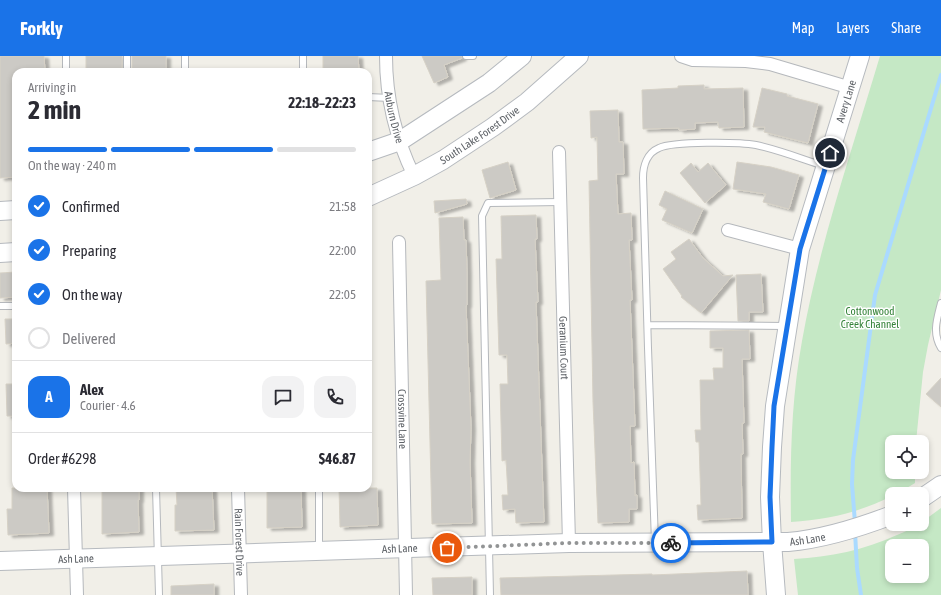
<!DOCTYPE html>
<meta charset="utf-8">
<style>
body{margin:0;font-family:"Asap Condensed",sans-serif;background:#f2f2f3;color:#2b2b33;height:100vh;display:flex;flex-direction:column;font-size:15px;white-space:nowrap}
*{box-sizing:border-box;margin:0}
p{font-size:13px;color:#7c7c81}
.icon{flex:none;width:22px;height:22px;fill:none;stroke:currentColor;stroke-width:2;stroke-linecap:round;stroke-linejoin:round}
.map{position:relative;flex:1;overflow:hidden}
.sheet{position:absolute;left:12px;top:12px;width:360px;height:424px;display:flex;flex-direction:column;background:#fff;border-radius:12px;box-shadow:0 2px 6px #0003}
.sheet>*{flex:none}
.fabs{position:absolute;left:885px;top:379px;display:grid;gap:8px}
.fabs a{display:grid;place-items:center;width:44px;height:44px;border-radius:8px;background:#fff;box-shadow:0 2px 6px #0003;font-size:20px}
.pin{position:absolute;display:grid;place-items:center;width:34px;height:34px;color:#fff;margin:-17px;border:2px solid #fff;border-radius:50%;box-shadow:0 1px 4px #0007}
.courier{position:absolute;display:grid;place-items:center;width:40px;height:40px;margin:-20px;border:3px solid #1a73e8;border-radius:50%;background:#fff;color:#222;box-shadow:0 1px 5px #0007}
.summary em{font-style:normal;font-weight:700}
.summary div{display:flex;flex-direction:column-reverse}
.summary{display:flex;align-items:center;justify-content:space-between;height:68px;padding:0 16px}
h1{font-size:26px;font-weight:700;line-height:30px}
.bar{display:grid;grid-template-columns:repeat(4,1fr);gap:6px 4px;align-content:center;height:48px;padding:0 16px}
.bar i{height:5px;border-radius:3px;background:#e1e1e2}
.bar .active{background:#1a73e8}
.bar p{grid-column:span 4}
.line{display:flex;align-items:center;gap:10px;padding:0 16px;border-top:1px solid #e1e1e2}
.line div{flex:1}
.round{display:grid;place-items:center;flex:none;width:42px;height:42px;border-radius:12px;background:#f2f2f3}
ol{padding:0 16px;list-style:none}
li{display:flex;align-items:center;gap:12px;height:44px}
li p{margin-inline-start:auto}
li .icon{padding:4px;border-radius:50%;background:#1a73e8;color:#fff;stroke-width:4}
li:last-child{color:#7c7c81}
li i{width:22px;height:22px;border:2px solid #e1e1e2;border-radius:50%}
header{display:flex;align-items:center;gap:24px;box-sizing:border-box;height:56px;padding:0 20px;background:#1a73e8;color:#fff}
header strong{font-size:19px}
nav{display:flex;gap:22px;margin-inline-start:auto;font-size:14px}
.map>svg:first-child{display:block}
.green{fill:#c5e8c5;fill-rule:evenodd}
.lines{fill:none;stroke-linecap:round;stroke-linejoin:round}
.stream{stroke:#aadaff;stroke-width:4}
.building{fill:#cccac5;stroke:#d6d1c6;filter:url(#shadow)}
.lane-casing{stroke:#b5b8bc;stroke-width:8}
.street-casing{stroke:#b5b8bc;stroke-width:14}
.secondary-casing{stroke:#b6babf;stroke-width:20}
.lane{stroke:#fff;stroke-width:6}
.street{stroke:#fff;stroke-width:12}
.secondary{stroke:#fff;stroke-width:18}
.done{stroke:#929495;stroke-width:4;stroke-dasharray:0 7.2}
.route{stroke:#1a73e8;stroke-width:5}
.labels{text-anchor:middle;stroke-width:3;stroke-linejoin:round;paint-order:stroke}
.street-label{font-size:11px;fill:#5f6368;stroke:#fff}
.park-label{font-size:11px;fill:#348238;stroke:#fff}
</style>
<header>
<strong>Forkly</strong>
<nav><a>Map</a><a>Layers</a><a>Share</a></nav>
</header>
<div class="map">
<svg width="941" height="539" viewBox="0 0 941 539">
<defs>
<filter id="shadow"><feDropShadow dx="4.5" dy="2.5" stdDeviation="1" flood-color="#0004"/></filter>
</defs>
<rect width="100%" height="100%" fill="#f1efe8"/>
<!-- green -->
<path class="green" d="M880,0H941V234L928,289L923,316L916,386H892V416H915V427L897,438H892V440C860,456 827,464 791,466C790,405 791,345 802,285C819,189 852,94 880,0Z
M941,452V539H798L794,503C830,501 864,494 897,479C904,476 912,473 919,468H922V466ZM892,490H922V520H892Z"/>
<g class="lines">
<!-- stream -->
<path class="stream" d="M855,467L852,428L853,404L875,239L941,19
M855,476L857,512L861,539"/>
</g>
<!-- building -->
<path class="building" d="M0,0H44L45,16H16V121L0,122Z
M86,0H122V16H86Z
M132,0H166V16H132Z
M323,0H358L359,16H323Z
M422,0H462V2L444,9L448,21L434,27Z
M704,29V33L743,32L744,71L719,72L718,66L695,67V73L679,74V72L643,73L642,34L678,32V30Z
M762,32L787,38V40L818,48L808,87L764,76L765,71H753Z
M618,54L619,86H623L624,118H616L618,158L631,157L632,184H629L632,244H630L635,370H630L631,407L634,406L635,440L637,439V453H629V466L598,467L593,346L589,125L598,124L597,81L591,82L590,55Z
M508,106L516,134L490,142L482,114Z
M737,106L771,111L799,119L789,153L763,146L766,138L733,133Z
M691,107L698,116L708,107L726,129L705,147L680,117Z
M665,135L703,153L692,177L662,164L667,153L659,149Z
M466,143L467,148L435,157L434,145Z
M536,159L537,183H535L538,246H536L544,466L516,467L515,453L503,454L502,439H508L506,404L502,405L500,328H508L507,299H499L496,203H502L501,160Z
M463,161L464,184H466L467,216V249L466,250L471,372L470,405L472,467L432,468L426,225L441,224L439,162Z
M689,183L703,202L723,220L733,219L701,257L681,241L682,240L663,213L676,203L671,196Z
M16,216V241L0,242V217Z
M761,218L763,256H749V265H738L736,219Z
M5,263H16V287L6,288Z
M749,274L750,303H742L744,367H742L743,398H741L742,462L698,464L697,449H701L699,386H696L695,374H701L700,324H714L713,312H723V292H710V275Z
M941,322V351L926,338Z
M6,328H16V360H7Z
M12,432H47L49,477L8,479L7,453H12Z
M102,432H139V444H138L139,476L102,478Z
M176,432H212L214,474L175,475V449H177Z
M267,432H301L302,471L267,472Z
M339,432H377L378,469L340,471Z
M747,515L748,539H501L500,522L652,518V519Z
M472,521V539H433L432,522Z
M214,528V539H171V530Z"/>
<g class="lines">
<defs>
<path id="lane" d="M66,0V16
M127,0V16
M185,0V16
M303,0V16
M466,0H473
M368,41L390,42
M941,247C937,263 932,277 941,292
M0,250H16
M648,269L786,270
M156,432L159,539
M319,432V494
M655,486L648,292L643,122C643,110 647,97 659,92C673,85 740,86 756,89C779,94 802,103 824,110
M490,539L482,160L488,147L561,146"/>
<g id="street">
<path id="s1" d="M386,0C386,41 396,83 414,120"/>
<path d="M681,0L693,4L746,5L770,8L851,32"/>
<path id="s2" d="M559,96L569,487"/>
<path d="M728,174L800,193"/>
<path id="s3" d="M399,186L406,539"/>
<path d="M74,432L77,539"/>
<path id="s4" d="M238,432L241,539"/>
</g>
<g id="secondary">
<path d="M368,96L400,85L489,27L522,0"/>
<path id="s5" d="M368,141L414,120L443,104L493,71L527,46L579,0"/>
<path d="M0,155L16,154"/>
<path d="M0,197L16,196"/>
<path d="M922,442L941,429"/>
<path id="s6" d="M0,505L569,487L788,486C824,483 858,472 892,459"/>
<path id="s7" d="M776,539L772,486L770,441L772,391L775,350L800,193L860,0"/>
</g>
</defs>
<!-- lane casing -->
<use href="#lane" class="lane-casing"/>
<!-- street casing -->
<use href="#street" class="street-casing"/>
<!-- secondary casing -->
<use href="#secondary" class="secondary-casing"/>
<!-- lane -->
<use href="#lane" class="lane"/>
<!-- street -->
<use href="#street" class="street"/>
<!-- secondary -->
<use href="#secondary" class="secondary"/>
</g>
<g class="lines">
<!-- done -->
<path class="done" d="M447,492L569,487H671"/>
<!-- route -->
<path class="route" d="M671,487L772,486L770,441L772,391L774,350L800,193L830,97"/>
</g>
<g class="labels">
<!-- street labels -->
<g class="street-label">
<text dy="4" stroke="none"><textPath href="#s7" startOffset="503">Avery Lane</textPath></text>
<text dy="4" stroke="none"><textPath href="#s1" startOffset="62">Auburn Drive</textPath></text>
<text dy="4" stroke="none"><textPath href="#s5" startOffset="128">South Lake Forest Drive</textPath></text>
<text dy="4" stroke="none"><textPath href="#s2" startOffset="196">Geranium Court</textPath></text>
<text dy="4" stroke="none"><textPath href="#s3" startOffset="177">Crossvine Lane</textPath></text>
<text dy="4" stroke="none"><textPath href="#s6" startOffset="808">Ash Lane</textPath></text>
<text dy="4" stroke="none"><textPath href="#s4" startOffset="54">Rain Forest Drive</textPath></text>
<text dy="4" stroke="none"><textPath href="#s6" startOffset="400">Ash Lane</textPath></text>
<text dy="4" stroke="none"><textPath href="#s6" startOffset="76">Ash Lane</textPath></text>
</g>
<!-- park labels -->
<g class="park-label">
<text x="870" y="259">Cottonwood<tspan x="870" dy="13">Creek Channel</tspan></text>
</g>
</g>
</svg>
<div class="fabs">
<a><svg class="icon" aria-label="locate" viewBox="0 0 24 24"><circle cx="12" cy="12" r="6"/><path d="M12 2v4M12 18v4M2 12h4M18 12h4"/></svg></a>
<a>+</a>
<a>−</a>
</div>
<div class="pin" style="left:447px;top:492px;background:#ea580c"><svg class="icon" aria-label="bag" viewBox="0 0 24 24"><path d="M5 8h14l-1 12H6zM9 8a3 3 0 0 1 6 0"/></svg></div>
<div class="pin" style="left:830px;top:97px;background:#1f2937"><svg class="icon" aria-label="home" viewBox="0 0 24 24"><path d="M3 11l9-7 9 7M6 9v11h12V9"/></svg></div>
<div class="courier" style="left:671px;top:487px"><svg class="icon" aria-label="bike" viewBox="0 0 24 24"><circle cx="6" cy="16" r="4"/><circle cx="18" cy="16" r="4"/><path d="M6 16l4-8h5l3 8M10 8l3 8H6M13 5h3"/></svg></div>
<section class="sheet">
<div class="summary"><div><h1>2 min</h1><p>Arriving in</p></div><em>22:18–22:23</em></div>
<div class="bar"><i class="active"></i><i class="active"></i><i class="active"></i><i></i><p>On the way · 240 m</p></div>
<ol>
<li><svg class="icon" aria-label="check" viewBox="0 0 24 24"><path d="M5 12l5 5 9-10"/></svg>Confirmed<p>21:58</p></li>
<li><svg class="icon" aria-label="check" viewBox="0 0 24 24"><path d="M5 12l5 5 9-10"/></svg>Preparing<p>22:00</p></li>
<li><svg class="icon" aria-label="check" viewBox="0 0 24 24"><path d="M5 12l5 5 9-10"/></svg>On the way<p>22:05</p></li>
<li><i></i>Delivered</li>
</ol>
<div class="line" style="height:72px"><b class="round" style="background:#1a73e8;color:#fff">A</b><div><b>Alex</b><p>Courier · 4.6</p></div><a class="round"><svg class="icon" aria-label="chat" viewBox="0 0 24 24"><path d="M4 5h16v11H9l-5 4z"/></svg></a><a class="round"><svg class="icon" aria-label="phone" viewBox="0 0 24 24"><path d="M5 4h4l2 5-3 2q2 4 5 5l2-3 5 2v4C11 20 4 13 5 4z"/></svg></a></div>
<div class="line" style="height:52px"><div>Order #6298</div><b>$46.87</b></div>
</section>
</div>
